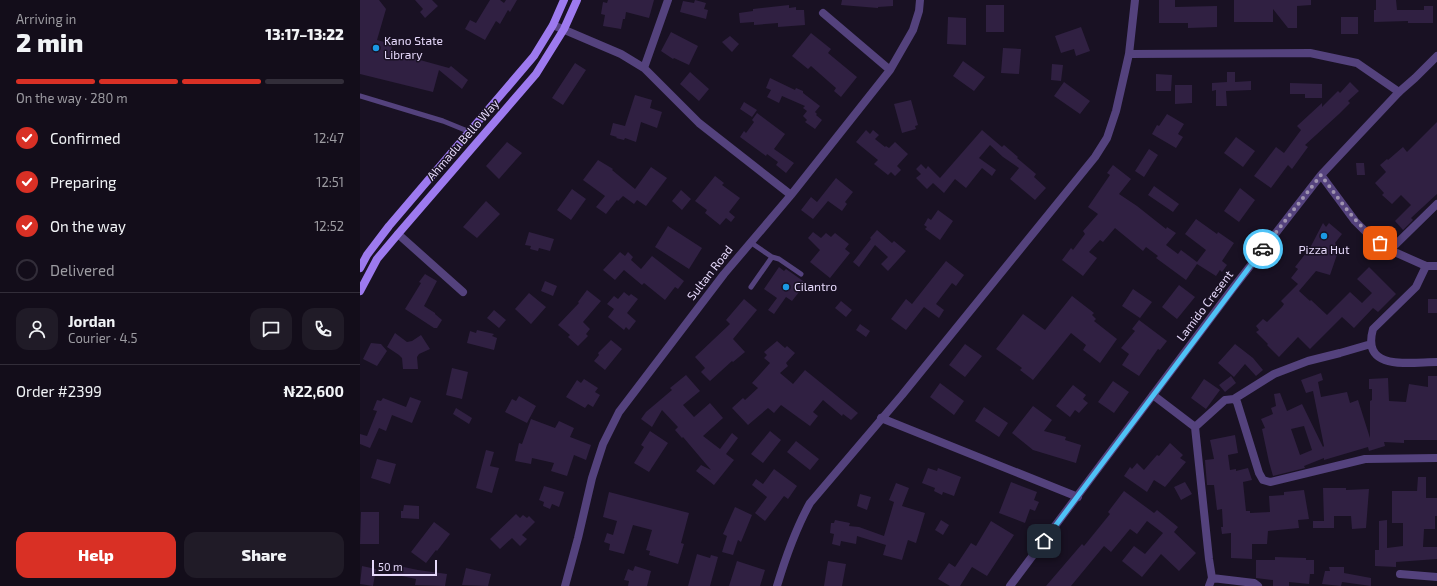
<!DOCTYPE html>
<meta charset="utf-8">
<style>
body{margin:0;font-family:"Exo 2",sans-serif;background:#201b27;color:#f1f3f6;height:100vh;display:flex;flex-direction:column;font-size:15px;white-space:nowrap}
*{box-sizing:border-box;margin:0}
p{font-size:13px;color:#9d9ca2}
.icon{flex:none;width:22px;height:22px;fill:none;stroke:currentColor;stroke-width:2;stroke-linecap:round;stroke-linejoin:round}
.map{position:relative;flex:1;overflow:hidden}
.drawer{display:flex;flex-direction:column;background:#130d1a;width:360px}
.drawer>*{flex:none}
.scale{position:absolute;left:12px;bottom:10px;width:65px;box-sizing:border-box;padding-left:4px;border:2px solid #e5d8fa;border-top:0;font-size:11px;line-height:14px;white-space:nowrap;color:#e5d8fa;-webkit-text-stroke:3px #191123;paint-order:stroke}
.pin{position:absolute;display:grid;place-items:center;width:34px;height:34px;color:#fff;margin:-17px;border-radius:8px;box-shadow:0 2px 6px #0006}
.courier{position:absolute;display:grid;place-items:center;width:40px;height:40px;margin:-20px;border:3px solid #4fc3f7;border-radius:50%;background:#fff;color:#222;box-shadow:0 1px 5px #0007}
.headline em{font-style:normal;font-weight:800}
.headline div{display:flex;flex-direction:column-reverse}
.headline{display:flex;align-items:center;justify-content:space-between;height:68px;padding:0 16px}
h1{font-size:26px;font-weight:800;line-height:30px}
.bar{display:grid;grid-template-columns:repeat(4,1fr);gap:6px 4px;align-content:center;height:48px;padding:0 16px}
.bar i{height:5px;border-radius:3px;background:#322d39}
.bar .active{background:#d93025}
.bar p{grid-column:span 4}
.line{display:flex;align-items:center;gap:10px;padding:0 16px;border-top:1px solid #322d39}
.line div{flex:1}
.round{display:grid;place-items:center;flex:none;width:42px;height:42px;border-radius:12px;background:#201b27}
ol{padding:0 16px;list-style:none}
li{display:flex;align-items:center;gap:12px;height:44px}
li p{margin-inline-start:auto}
li .icon{padding:4px;border-radius:50%;background:#d93025;color:#fff;stroke-width:4}
li:last-child{color:#9d9ca2}
li i{width:22px;height:22px;border:2px solid #322d39;border-radius:50%}
.button{display:flex;gap:8px;margin-top:auto;padding:8px 16px}
.button a{flex:1;height:46px;border-radius:12px;background:#d93025;color:#fff;font-size:16px;font-weight:800;line-height:46px;text-align:center}
.button a+a{background:#201b27;color:#f1f3f6}
main{display:flex;flex:1;min-height:0}
.map>svg:first-child{display:block}
.building{fill:#302042;fill-rule:evenodd}
.lines{fill:none;stroke-linecap:round;stroke-linejoin:round}
.service{stroke:#54427d;stroke-width:5}
.minor{stroke:#54427d;stroke-width:8}
.tertiary{stroke:#54427d;stroke-width:8}
.secondary{stroke:#9d7aef;stroke-width:8}
.done{stroke:#9e92af;stroke-width:4;stroke-dasharray:0 7.2}
.route{stroke:#4fc3f7;stroke-width:5}
.poi-dot{fill:#1b99e4;stroke:#191123;stroke-width:1.5}
.labels{text-anchor:middle;stroke-width:3;stroke-linejoin:round;paint-order:stroke}
.poi-label{font-size:12px;fill:#e5d8fa;stroke:#191123;text-anchor:start}
.street-label{font-size:12px;fill:#e5d8fa;stroke:#191123}
</style>
<main>
<section class="drawer">
<div class="headline"><div><h1>2 min</h1><p>Arriving in</p></div><em>13:17–13:22</em></div>
<div class="bar"><i class="active"></i><i class="active"></i><i class="active"></i><i></i><p>On the way · 280 m</p></div>
<ol>
<li><svg class="icon" aria-label="check" viewBox="0 0 24 24"><path d="M5 12l5 5 9-10"/></svg>Confirmed<p>12:47</p></li>
<li><svg class="icon" aria-label="check" viewBox="0 0 24 24"><path d="M5 12l5 5 9-10"/></svg>Preparing<p>12:51</p></li>
<li><svg class="icon" aria-label="check" viewBox="0 0 24 24"><path d="M5 12l5 5 9-10"/></svg>On the way<p>12:52</p></li>
<li><i></i>Delivered</li>
</ol>
<div class="line" style="height:72px"><a class="round"><svg class="icon" aria-label="person" viewBox="0 0 24 24"><circle cx="12" cy="8" r="4"/><path d="M4 21q1-7 8-7t8 7"/></svg></a><div><b>Jordan</b><p>Courier · 4.5</p></div><a class="round"><svg class="icon" aria-label="chat" viewBox="0 0 24 24"><path d="M4 5h16v11H9l-5 4z"/></svg></a><a class="round"><svg class="icon" aria-label="phone" viewBox="0 0 24 24"><path d="M5 4h4l2 5-3 2q2 4 5 5l2-3 5 2v4C11 20 4 13 5 4z"/></svg></a></div>
<div class="line" style="height:52px"><div>Order #2399</div><b>₦22,600</b></div>
<div class="button"><a>Help</a><a>Share</a></div>
</section>
<div class="map">
<svg width="1077" height="586" viewBox="0 0 1077 586">
<rect width="100%" height="100%" fill="#191123"/>
<!-- building -->
<path class="building" d="M0,0H19L26,9L17,40L32,44L31,52L89,68L91,66L108,80L102,89L79,70L73,92L0,74Z
M55,0H72L78,6L65,18L60,12L63,9Z
M130,0H140L144,3L146,0H157L150,12L148,10L140,24L136,21L125,40L105,29L110,20L116,23Z
M248,0H294L289,18L266,12L265,19H263L261,29L243,26L245,15L241,14L243,2L247,3Z
M335,0L346,3L344,9L348,10L346,19L320,12L323,1L334,3Z
M482,0H533V6L518,7V8L481,5Z
M799,0H815V7L857,6V27L828,28V23H799Z
M874,0H951V5L937,6V28H928L913,9V22H874Z
M1016,0H1036L1037,10H1064V6H1073V23H1048V21L1014,22V10H1016Z
M429,5V8L436,7V10H444L445,25L418,27V23L394,25V22L380,23L379,13L393,11V9Z
M626,5H644V32H626Z
M588,17L606,18V45L587,44Z
M981,17H998V34H981Z
M721,27L730,51L716,56L714,49L701,53L695,36Z
M311,32L338,46L329,65L314,58L313,59L301,51Z
M451,33L471,49L468,53L497,77L481,97L474,91L476,88L451,66L448,69L432,56Z
M370,36L379,44L372,52L362,42Z
M643,48L661,49L659,74L641,73Z
M603,61L625,77L614,91L593,76Z
M215,63L226,70L203,105L192,98Z
M692,64L703,65L701,81L691,80Z
M330,72L349,89L339,101L320,84Z
M867,72H875V82L891,81V90L866,91L867,106H856V90L852,91V83L867,82Z
M796,74L812,75L811,91H796Z
M410,78L435,90L436,88L443,91V93L460,106L455,112L457,114L456,115L462,120L455,129L445,122L447,120L443,116L447,111L443,108L445,106L422,96L419,103L407,97L411,90L406,88Z
M704,82L730,101L720,114L694,96Z
M990,82L999,91L988,101L990,103L979,114L945,145L948,147L932,169L928,165L911,188L894,176L916,147L924,153L941,130L937,126L962,103V107L978,91L980,93Z
M930,83L962,84V98H945V94H930Z
M815,85H832V103L815,104Z
M275,95L292,100L290,108L302,112L297,128L281,122L276,142L265,138L264,140L256,138L257,137L250,135L253,123L265,126Z
M551,100L558,125L555,126L556,129L542,133L534,104Z
M384,102L397,110L392,117L380,109Z
M397,113L425,134L414,149L434,163L426,173L416,165L418,162L407,154L406,156L380,137L384,131L386,133L394,122L392,120Z
M807,114L824,124L818,134L823,137L816,148L792,134L797,125L799,126Z
M1077,122V194L1051,218L1053,220L1043,230L1035,221L1051,205L1041,195L1032,204L1022,195L1024,193L1015,183L1026,172L1020,165L1027,159L1028,160L1043,147L1047,152Z
M506,130L510,134L513,130L519,135L515,139L525,147L526,146L529,148L535,142L548,154L537,166L541,170L535,176L531,172L528,175L514,164L518,160L496,142Z
M622,130L642,147L644,145L658,157L657,158L676,174L674,177L686,188L675,200L650,179L659,168L643,157L630,145L619,158L636,170L632,176L622,168L606,188L595,179L584,193L573,183L567,189L556,178L561,174L556,169L561,164L566,169L568,166L580,178Z
M876,137L895,151L883,167L864,153Z
M147,142L162,153L139,179L126,166Z
M789,149L798,155L784,177L775,171Z
M238,160L253,169L252,170L275,189L291,167L307,178L286,206L277,200L274,204L263,196L258,201L257,200L246,214L236,207L245,196L223,180Z
M996,163H1004L1005,175H997Z
M753,165L771,179L759,194L777,206L806,229L807,227L816,233L806,245L818,254L821,250L837,262L846,250L825,234L836,219L857,234L858,232L874,243L862,261L867,265L862,272L860,270L856,276L837,264L826,280L796,258L798,256L786,247L783,251L755,228L743,242L740,240L729,252L737,258L723,276L702,260L711,248L713,250L725,234L723,231L738,214L728,207L750,175L747,173Z
M355,176L364,183L362,185L380,198L369,212L375,217L371,222L366,218L360,225L345,213L347,210L335,201Z
M476,178L493,192L485,202L487,204L482,211L468,201L453,219L441,210L451,197L457,202Z
M794,186L819,204L813,212L788,195Z
M880,188L895,200L879,222L864,211Z
M212,189L226,199L211,220L197,210Z
M321,190L331,199L322,210L312,201Z
M126,201L140,214L117,238L103,227Z
M578,210L593,221L580,240L565,229L567,227L564,225L568,218L571,220Z
M963,223L966,227L969,223L982,234L975,243L979,249L970,275L956,271L939,291L950,301L951,300L967,315L990,292L1002,303L1012,293L997,279L1009,267L1036,294L1018,312L1013,308L994,328L982,317L950,349L938,337L919,357L907,345L908,344L896,332L899,330L896,326L903,319L907,322L922,307L924,304L921,301L938,284L931,278L938,269L935,267L950,248Z
M308,226L342,248L329,269L295,247Z
M517,230L532,243L534,241L546,251L528,271L521,264L528,257L515,245L499,267L493,262L511,239L510,238Z
M169,232L194,239L190,251L179,248L178,251L170,249L171,246L165,245Z
M453,232L461,238L466,233L471,237L475,233L489,244L485,249L490,253L470,278L450,262L460,250L448,238Z
M260,252L265,256L268,252L273,257L271,260L281,269L292,256L324,281L318,289L315,287L305,300L284,283L282,285L264,270L255,280L243,270Z
M586,261L604,275L596,286L592,283L576,304L584,310L579,318L564,307L546,330L531,319L546,299L552,304Z
M419,267L424,271L426,269L446,283L432,301L426,297L414,314L408,310L417,298L404,289Z
M65,274L77,281L64,306L75,313V314L82,320L77,328H74L45,309L61,283L59,282Z
M185,281L197,286L193,296L181,291Z
M819,285L835,297L817,319L802,307Z
M773,289L792,302L780,318L762,306Z
M227,290L241,301L223,322L230,329L226,334L228,336L218,346L208,337L210,335L198,325L219,303L218,302Z
M264,292L269,296L271,294L278,299L267,313L276,321L269,330L266,327L264,330L248,317L254,309L247,304L254,296L258,299Z
M169,293L186,307L171,324L155,309Z
M712,296L734,313L732,315L736,319L734,321L757,339L740,363L723,350L726,345L711,333L673,380L660,370L662,368L636,349L663,314L685,330Z
M384,299L397,310L373,339L385,352L373,362L372,361L350,381L341,372L345,368L335,357L370,324L366,320Z
M1068,299H1077V313H1068Z
M481,301L492,310L486,317L475,308Z
M134,310L146,320L139,328L127,318Z
M779,320L807,341L800,350L798,349L779,376L762,365L769,354L761,348L775,331L772,329Z
M500,324L510,331L506,337L496,330Z
M117,330L134,334L132,336L137,338L134,350L107,343L110,331L116,333Z
M35,333L47,342L52,341L61,335L70,349L59,354L57,357L58,369H43L42,358L39,355L27,347Z
M251,340L262,349L245,370L234,361L239,355L238,353Z
M417,341L425,348L427,346L435,353L426,363L428,366L420,373L433,384L445,370L498,413L491,420L483,414L482,416L463,400L453,412L458,416L450,426L421,405L414,413L408,408L388,425L372,408L383,398L385,400L398,388L392,383L410,363L404,358L407,355L404,352Z
M11,343L21,344L27,351L17,366L3,359Z
M605,344L622,356L605,377L589,365Z
M875,344L893,358L903,370L896,376L885,364L874,377L858,363Z
M92,368L108,372L102,399L86,395Z
M961,373L963,380L958,382L961,397L987,392L990,403L998,400L1010,438V401L1012,400V389H1009V379L1028,378L1029,401L1046,402L1049,384L1068,387V376H1077V440H1044V443L1024,442L1025,446L1009,451L1008,447L964,460V458L944,466L945,468L913,476L909,462L902,429L905,428L901,419L913,414L911,408L916,406L914,394L920,393L927,411L942,404L963,447L964,446L953,391L946,393L941,380ZM944,426L952,450L940,455L931,429Z
M326,375L340,391L323,405L334,417L350,403L363,418L343,436L360,449L372,433L378,438L366,454L374,460L354,485L336,471L341,465L351,470L323,437L322,438L315,430L318,427L302,410L292,427L281,419L286,412L312,390L310,388Z
M871,376L876,383L865,392L859,385Z
M224,379L238,388L235,392L240,395L233,407L228,404L225,408L206,397L217,380L221,383Z
M844,379L860,390L846,409L831,398Z
M753,381L769,392L754,413L738,402Z
M580,383L604,401L594,415L570,397Z
M713,385L726,395L723,399L728,403L719,413L715,410L710,417L696,406Z
M159,396L176,406L167,423L145,412L152,399L156,401Z
M50,397L61,401L52,423L32,415L26,431L19,428L10,448L0,444V434L7,436L17,411L13,410L17,400L21,401L23,398L46,407Z
M673,406L692,420L684,431L706,437L705,440L721,445L716,463L673,450L652,433Z
M624,407L648,423L639,437L615,421Z
M96,408L112,418L109,424L93,414Z
M171,419L195,428L199,421L214,428L210,437L231,445L226,460L214,455L207,476L191,471L194,463L172,458L171,464L155,461L159,443L162,444Z
M290,431L308,443L289,472L274,463L284,447L281,445Z
M410,431L421,440L403,463L391,454Z
M875,435L878,453L868,455L870,470L876,469V471L888,468L892,480L883,482L886,511H890V513L910,512L909,496L924,495V492L944,490L949,519L938,520L939,528L908,531L907,544H892V559L871,558V533L862,534L861,527H863L862,509L857,510L854,485H847L845,460L854,459L850,440Z
M436,441L459,459L450,470L427,452Z
M810,443L823,455L820,458L826,462L805,487L794,480L787,492L764,476L770,467L772,469L777,463L784,470L797,455L799,456Z
M126,450L134,452L130,466L139,468L132,493L116,488Z
M17,459L36,464L30,484L11,478Z
M568,468L577,471L578,468L601,477L594,496L583,492L582,495L574,491L575,488L562,483Z
M414,469L437,486L428,499L424,496L405,521L395,513L407,497L392,485L396,479L403,484Z
M1058,477H1066V498H1077V516H1075V529H1064L1063,547H1077V559L1036,562V567L1015,566V550H1019V521L1027,520V548L1043,546V523H1032V491H1057Z
M651,482L677,492L674,500L679,502L675,511L670,509L665,523L639,513Z
M825,482L832,494L821,500L814,487Z
M536,483L549,488L542,506L565,513L556,543L548,540L542,560L523,555L526,545L497,536L496,544L481,541L480,546L472,544L474,534L470,533L471,523H474L475,520L490,523L489,526L499,527L524,536L534,502L529,500Z
M184,486L204,492L199,507L192,504L190,509L183,506L184,502L179,500Z
M963,488H986V490L1009,489L1006,528L992,529L991,516H974V528H953V521H964Z
M764,491L794,513L797,510L818,527L814,532L836,553L819,571L801,554L782,577L762,561L774,546L785,554L803,533L787,521L777,534L770,529L751,552L744,546L711,586H686L722,544L724,546L750,514L748,512Z
M249,492L329,513L321,543L324,544L318,564L289,555L290,551L286,550L292,530L273,525L264,554L249,550L250,544L244,542L247,533L253,535L257,521L243,517Z
M500,494L511,497L507,510L497,506Z
M44,505L59,506V519L41,518V511H43Z
M375,507L392,515L381,542L378,540L373,555L362,552L367,536L363,534Z
M1,512H19V544H0Z
M156,514L160,518L163,515L167,518L169,516L175,522L162,535L167,539L160,546L152,538L140,549L130,539Z
M581,520L589,525L583,535L575,530Z
M631,521L654,535L627,576L612,567L600,586H590L578,579L589,563L595,567L611,543L616,546Z
M74,522L90,534L77,551L76,550L66,563L51,552Z
M337,554L350,558L351,555L358,557L350,586H328Z
M915,557L946,558V560H954V574H950L949,584L929,582V586H913V580L896,578V560H915Z
M377,561L405,570L400,586H369Z
M468,561L486,564L482,586H464Z
M34,565L58,570L87,574L85,586L55,585L56,579L32,574Z
M2,566L16,569L13,586L0,584Z
M275,566L291,571L287,586H268L269,581L264,580L268,569L273,571Z
M969,567H984V573L1011,578V586L982,582L981,586L962,584L965,571H970Z
M106,568L131,574L128,586L102,585Z"/>
<g class="lines">
<!-- service -->
<path class="service" d="M0,96L83,121L110,132
M390,242L412,257L391,287
M412,257L419,259L441,274"/>
<!-- minor -->
<path class="minor" d="M463,13L530,70
M193,25L261,54L284,68L339,123L431,195
M769,54L950,53L997,63L1039,92
M284,68L308,0
M38,234L103,292
M1030,250L1077,204
M1066,266L1056,287L1013,329C1001,372 1051,362 1077,362
M793,395L835,427L849,559L852,578L849,586
M874,399L877,402L899,473L903,480L910,482L1005,459L1077,458
M521,418L718,497
M835,427L865,400L874,399L914,374L948,361L980,353L1011,344
M1040,574L1077,577
M852,578L894,583L898,586
M205,586L218,538L232,478L243,444L259,412L364,274L431,195L530,70L553,30L559,11L560,0
M417,586C426,556 435,530 450,503L542,395L735,157L747,138L756,111L769,54L775,0"/>
<!-- tertiary -->
<path class="tertiary" d="M961,175L995,221L1011,237L1030,250L1066,266H1077
M650,586L873,288L961,175L1039,92L1055,78L1077,56"/>
<!-- secondary -->
<path class="secondary" d="M0,268L7,255L29,226L174,56L193,25L204,0
M0,291L17,259L38,234L176,74L204,29L217,0"/>
</g>
<g class="lines">
<!-- done -->
<path class="done" d="M903,249L961,175C979,199 996,225 1020,243"/>
<!-- route -->
<path class="route" d="M684,541L903,249"/>
</g>
<!-- markers -->
<g class="poi-dot">
<circle cx="16" cy="48" r="4"/>
<circle cx="964" cy="236" r="4"/>
<circle cx="426" cy="287" r="4"/>
</g>
<g class="labels">
<!-- poi labels -->
<g class="poi-label">
<text x="24" y="45">Kano State<tspan x="24" dy="14">Library</tspan></text>
<text x="964" y="254" text-anchor="middle">Pizza Hut</text>
<text x="434" y="291">Cilantro</text>
</g>
<!-- street labels -->
<g class="street-label">
<text transform="translate(103 140) rotate(-49)" y="4">Ahmadu Bello Way</text>
<text transform="translate(350 273) rotate(-52)" y="4">Sultan Road</text>
<text transform="translate(845 306) rotate(-53)" y="4">Lamido Cresent</text>
</g>
</g>
</svg>
<div class="scale">50 m</div>
<div class="pin" style="left:1020px;top:243px;background:#ea580c"><svg class="icon" aria-label="bag" viewBox="0 0 24 24"><path d="M5 8h14l-1 12H6zM9 8a3 3 0 0 1 6 0"/></svg></div>
<div class="pin" style="left:684px;top:541px;background:#1f2937"><svg class="icon" aria-label="home" viewBox="0 0 24 24"><path d="M3 11l9-7 9 7M6 9v11h12V9"/></svg></div>
<div class="courier" style="left:903px;top:249px"><svg class="icon" aria-label="car" viewBox="0 0 24 24"><path d="M5 17H2v-5l4-1 3-4h7l3 4 3 1v5h-3M9 17h6M6 11h13"/><circle cx="7" cy="17" r="2"/><circle cx="17" cy="17" r="2"/></svg></div>
</div>
</main>
